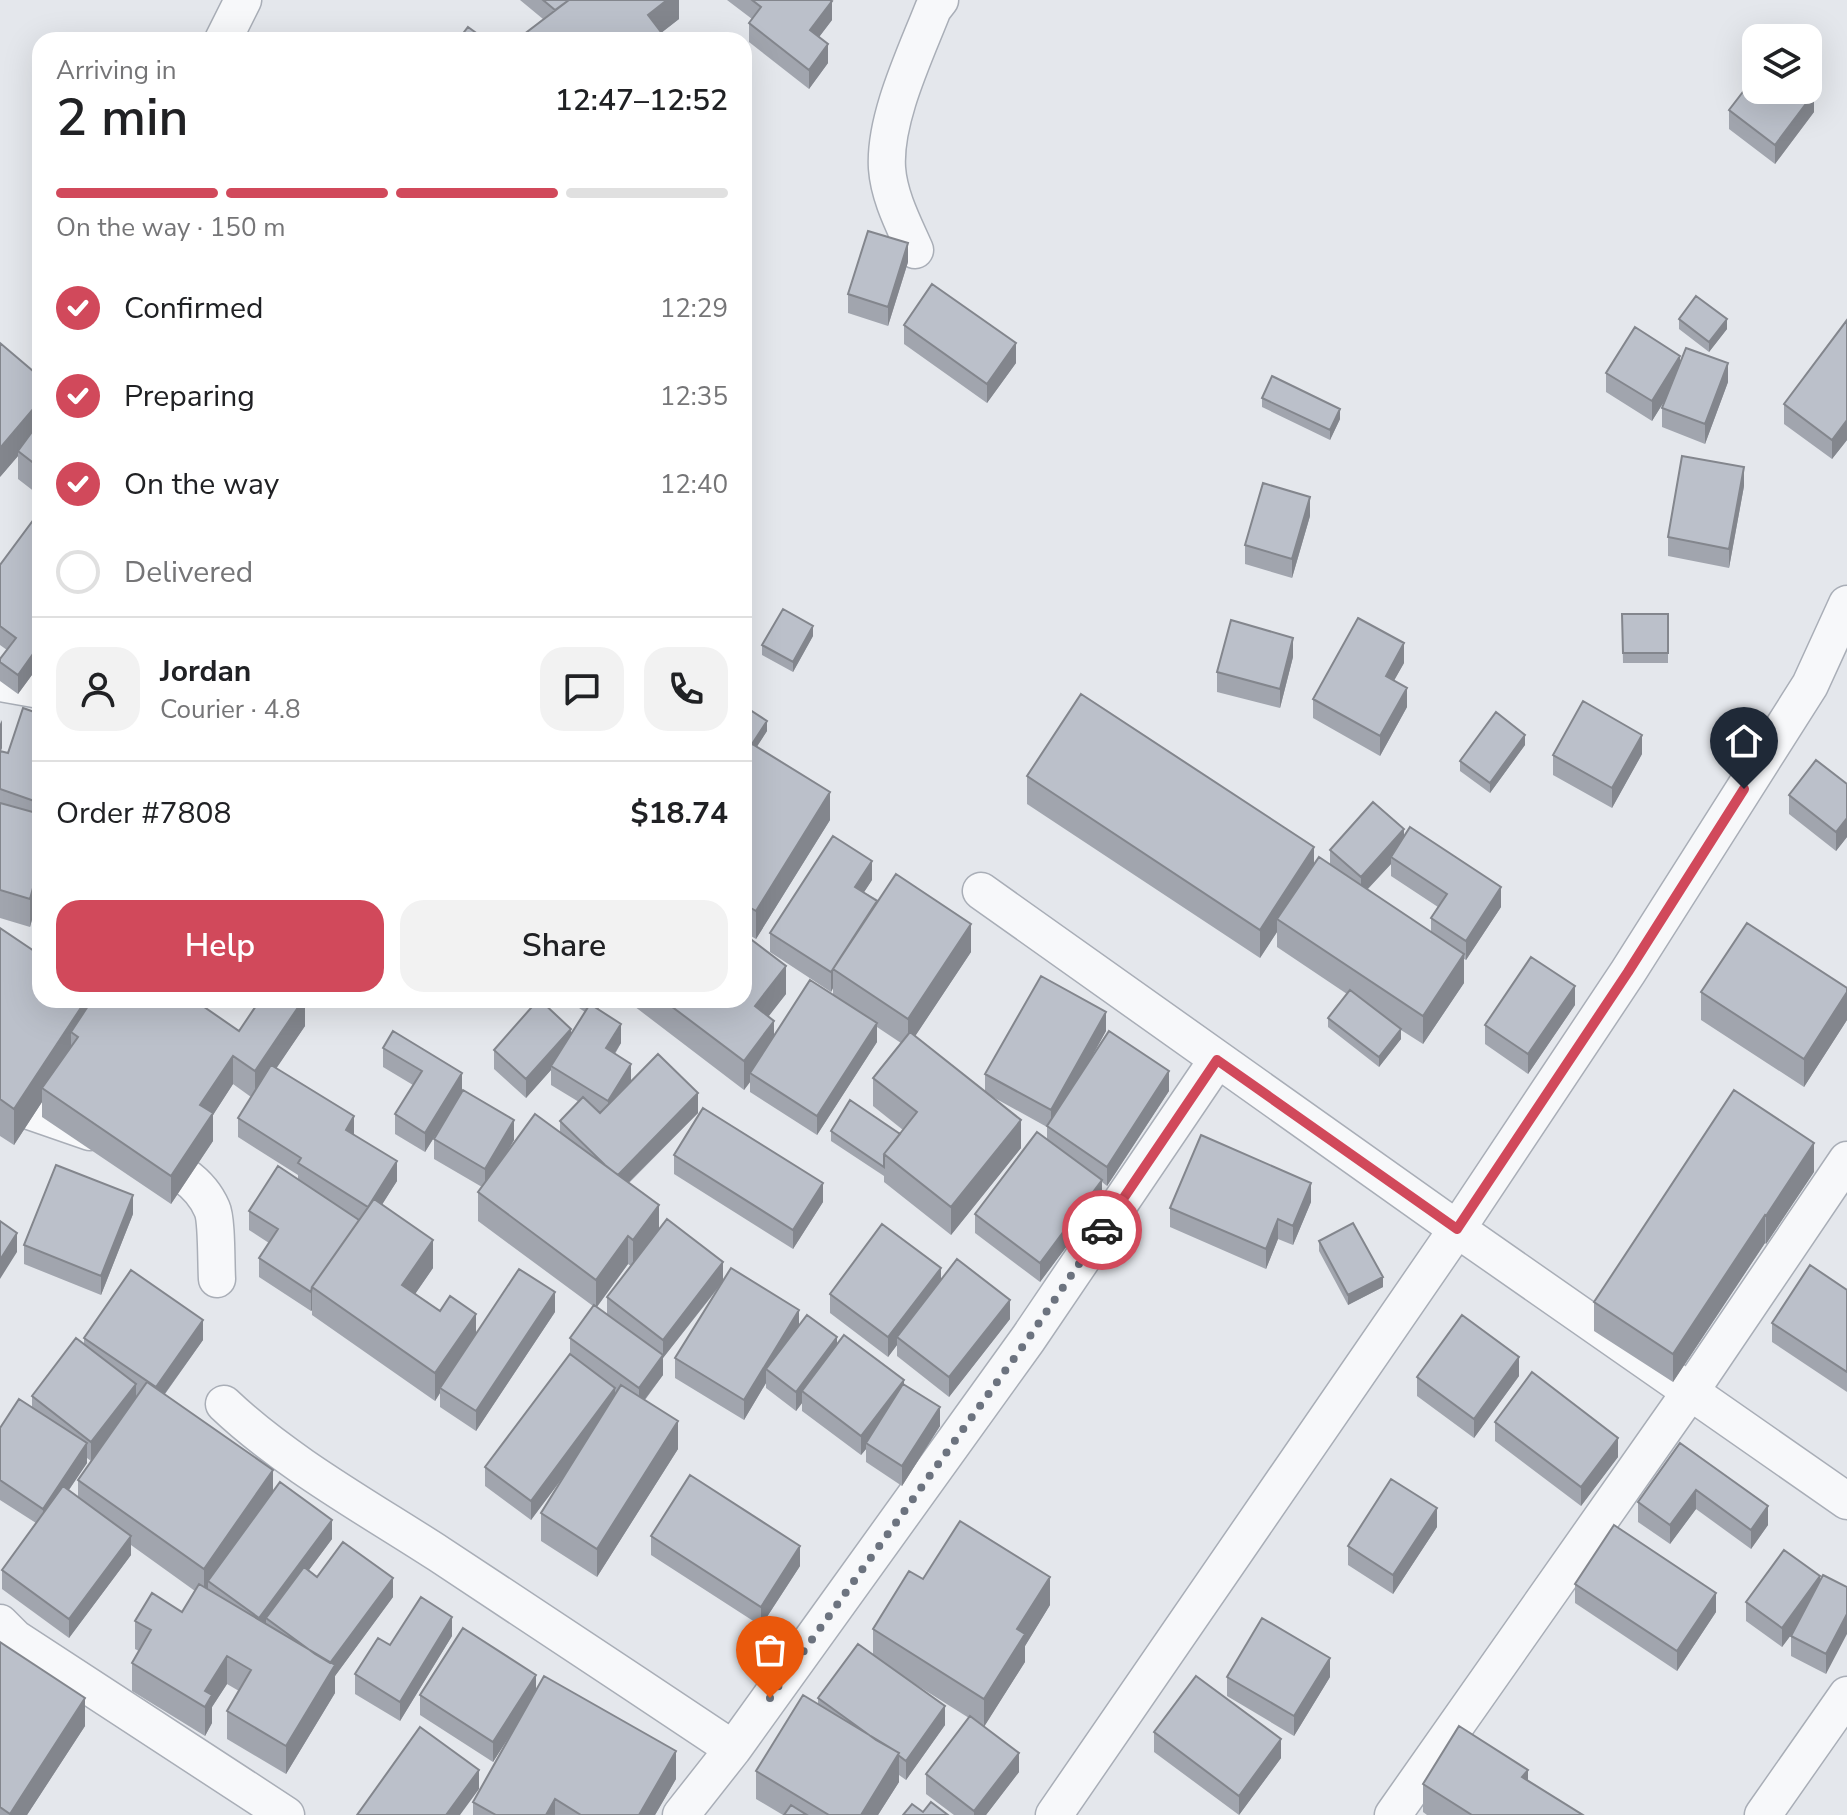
<!DOCTYPE html>
<meta charset="utf-8">
<style>
body{margin:0;font-family:"Nunito Sans",sans-serif;background:#f2f2f2;color:#202124;height:100vh;display:flex;flex-direction:column;font-size:30px;white-space:nowrap}
*{box-sizing:border-box;margin:0}
p{font-size:26px;color:#757577}
.icon{flex:none;width:44px;height:44px;fill:none;stroke:currentColor;stroke-width:2;stroke-linecap:round;stroke-linejoin:round}
.map{position:relative;flex:1;overflow:hidden}
.drawer{position:absolute;left:32px;top:32px;width:720px;height:976px;display:flex;flex-direction:column;background:#fff;border-radius:24px;box-shadow:0 8px 32px #0002}
.drawer>*{flex:none}
.controls{position:absolute;left:1742px;top:24px;display:grid;gap:16px}
.controls a{display:grid;place-items:center;width:80px;height:80px;border-radius:16px;background:#fff;box-shadow:0 8px 32px #0002;font-size:40px}
.pin{position:absolute;display:grid;place-items:center;width:68px;height:68px;color:#fff;margin:-82px -34px;border-radius:50% 50% 50% 0;rotate:-45deg;box-shadow:0 0 8px #0007}
.pin .icon{rotate:45deg}
.courier{position:absolute;display:grid;place-items:center;width:80px;height:80px;margin:-40px;border:6px solid #d1495b;border-radius:50%;background:#fff;color:#222;box-shadow:0 2px 10px #0007}
.headline em{font-style:normal;font-weight:600}
.headline div{display:flex;flex-direction:column-reverse}
.headline{display:flex;align-items:center;justify-content:space-between;height:136px;padding:0 24px}
h1{font-size:52px;font-weight:600;line-height:60px}
.bar{display:grid;grid-template-columns:repeat(4,1fr);gap:12px 8px;align-content:center;height:96px;padding:0 24px}
.bar i{height:10px;border-radius:6px;background:#e0e0e0}
.bar .on{background:#d1495b}
.bar p{grid-column:span 4}
.line{display:flex;align-items:center;gap:20px;padding:0 24px;border-top:2px solid #e0e0e0}
.line div{flex:1}
.round{display:grid;place-items:center;flex:none;width:84px;height:84px;border-radius:24px;background:#f2f2f2}
ol{padding:0 24px;list-style:none}
li{display:flex;align-items:center;gap:24px;height:88px}
li p{margin-inline-start:auto}
li .icon{padding:8px;border-radius:50%;background:#d1495b;color:#fff;stroke-width:4}
li:last-child{color:#757577}
li i{width:44px;height:44px;border:4px solid #e0e0e0;border-radius:50%}
.primary-button{display:flex;gap:16px;margin-top:auto;padding:16px 24px}
.primary-button a{flex:1;height:92px;border-radius:24px;background:#d1495b;color:#fff;font-size:32px;font-weight:600;line-height:92px;text-align:center}
.primary-button a+a{background:#f2f2f2;color:#202124}
.map>svg:first-child{display:block}
.lines{fill:none;stroke-linecap:round;stroke-linejoin:round}
.minor-casing{stroke:#a9aeb7;stroke-width:39}
.minor{stroke:#f7f8fa;stroke-width:36}
.wall{fill:#a1a5ae;fill-rule:evenodd}
.shaded-wall{fill:#83868d}
.building{fill:#bbc0ca;stroke:#83868d;stroke-width:2}
.done{stroke:#6c737f;stroke-width:8;stroke-dasharray:0 14.4}
.route{stroke:#d1495b;stroke-width:10}
</style>
<div class="map">
<svg width="1847" height="1815" viewBox="0 0 1847 1815">
<rect width="100%" height="100%" fill="#e4e7ec"/>
<g class="lines">
<defs>
<path id="minor" d="M223,40L243,0
M915,250C904,225 889,197 887,168C884,119 915,55 933,9L940,0
M0,683L40,690
M981,891L1457,1229L1847,1501
M0,1103L12,1105L90,1132
M144,1154C172,1167 199,1179 212,1209C217,1220 216,1264 217,1279
M224,1404C285,1462 368,1508 439,1554C537,1618 635,1684 733,1749
M0,1623L15,1638L286,1815
M681,1815L733,1749L1028,1339L1217,1060
M1054,1815L1457,1229L1628,972L1810,685L1847,604
M1393,1815L1690,1392L1847,1160
M1763,1815L1847,1695"/>
</defs>
<!-- minor casing -->
<use href="#minor" class="minor-casing"/>
<!-- minor -->
<use href="#minor" class="minor"/>
</g>
<!-- wall -->
<path class="wall" d="M520,0H679V19L661,33L667,40H523V35L543,19Z
M727,0H830L832,20L819,37L828,63L809,89L749,42V23L752,19Z
M1729,110L1814,112L1775,164L1729,129Z
M908,262L888,326L848,313V294Z
M1679,319L1727,329L1709,352L1679,329Z
M1847,320V440L1832,459L1784,424V404Z
M904,325L1016,363L987,403L904,344Z
M1680,361L1728,382L1705,444L1662,427V408L1666,398L1652,421L1606,392V373Z
M40,377V496L18,479V456L0,477Z
M1262,398L1340,419L1330,440L1262,407Z
M1744,486L1729,568L1668,556V537Z
M40,511V664L18,694L0,681V659L7,650L0,645V565Z
M1310,516L1292,578L1245,564V545Z
M1622,614H1668V663H1623Z
M813,636L793,672L762,655V645Z
M1293,657L1280,708L1217,692V672Z
M1404,663L1394,680L1407,707L1380,756L1313,718V699Z
M744,706L767,731L757,746L830,820L756,939L744,932Z
M40,714V890L30,927L0,918V719L2,748L1,751L8,753Z
M1525,745L1490,793L1460,771V761Z
M1642,754L1612,808L1553,775V755Z
M1027,776L1314,864L1330,865V850L1404,835L1501,907L1466,960L1464,959V983L1423,1044L1401,1030V1039L1379,1067L1328,1027V1018L1347,994L1277,947V932L1260,958L1027,804ZM1391,864V876L1438,907L1431,918V932L1367,890Z
M1847,784V837L1836,851L1789,814V795Z
M872,880L864,892L971,952L915,1036L985,1092V1074L1106,1031L1087,1065L1169,1091L1107,1186L1102,1182V1199L1040,1282L975,1233V1214L1047,1139V1127L991,1096L1021,1148L951,1235L884,1182V1176L831,1141V1131L900,1134L903,1130L873,1106V1078L901,1043L877,1027V1042L817,1135L750,1092V1082L744,1090L630,1003V1000H744L786,994L768,1016L774,1035L833,994V988L831,992L770,952V933Z
M0,928L40,1000L239,1031L305,1000V1026L276,1068L354,1135L397,1181L382,1204L433,1268L415,1294L440,1311L476,1333L555,1312L476,1431L440,1407V1393L435,1401L312,1315V1310L311,1311L259,1277V1258L269,1243L249,1230V1211L298,1179V1175L238,1137V1118L251,1097L233,1084L213,1115V1141L171,1204L42,1117V1102L14,1145L0,1136Z
M1847,988V1020L1804,1087L1701,1020V992Z
M567,1000H604L598,1009L621,1043L615,1054L631,1081L698,1113L629,1183L659,1230L723,1281L799,1325L837,1345L904,1384L940,1426L902,1486L866,1462V1449L861,1455L802,1411V1403L796,1411L766,1388V1383L744,1420L675,1378V1358L723,1282L663,1358V1375L645,1400L678,1449L597,1577L541,1541V1513L564,1476L531,1520L485,1486V1467L570,1355V1338L593,1306L478,1221V1192L482,1187L434,1159V1139L447,1117L425,1152L395,1134V1114L413,1085L383,1067V1048L462,1091L514,1140L502,1160L560,1132V1121L579,1102L551,1085V1070L526,1098L494,1069V1050L571,1033L585,1012ZM628,1264L631,1266L607,1297V1315L597,1307Z
M1575,1005L1528,1074L1485,1044V1025Z
M674,1155L823,1202L793,1249L674,1174Z
M1814,1172L1766,1244L1765,1243L1673,1382L1594,1331V1302Z
M1311,1202L1293,1245L1278,1239L1266,1269L1170,1227V1208Z
M133,1214L101,1295L24,1264V1245Z
M1319,1241L1383,1287L1348,1305L1319,1251Z
M941,1280L1010,1319L949,1397L897,1356V1345L888,1357L830,1313V1294Z
M1847,1290V1392L1772,1342V1323Z
M84,1338L203,1340L165,1394L273,1492L332,1539L309,1570L317,1577L393,1597L335,1676V1693L286,1774L227,1739V1711L239,1691L227,1684L212,1707V1723L205,1736L132,1691V1663L139,1651L135,1649V1621L182,1612L195,1591L131,1545V1555L69,1638L2,1589V1570L36,1523L0,1500V1428L32,1407V1396L84,1344ZM87,1458L91,1461L78,1480V1497L69,1490L87,1463Z
M1519,1376L1474,1438L1417,1396V1377Z
M1495,1422L1618,1457L1581,1506L1495,1441Z
M1680,1443L1768,1525L1751,1549L1696,1509L1670,1544L1638,1522V1502Z
M1437,1527L1393,1594L1348,1565V1546Z
M651,1536L800,1566L761,1626L651,1555Z
M923,1579L1050,1605L1025,1646V1662L984,1726L1019,1772L986,1815H954L926,1794V1774L969,1718L907,1679L945,1725L906,1780L899,1775V1782L878,1815H783L756,1799V1771L818,1704V1698L873,1655V1629Z
M1820,1581L1847,1587L1826,1674L1791,1656V1636L1794,1631L1782,1647L1746,1621V1602Z
M1575,1584L1716,1612L1677,1671L1575,1603Z
M452,1636L400,1721L355,1694V1674L390,1645Z
M0,1642L85,1726L27,1815H0Z
M1227,1677H1330L1294,1736L1227,1696Z
M536,1691L676,1779L655,1815H473V1802L516,1725L493,1762L420,1715V1695Z
M1154,1732L1281,1758L1239,1815L1154,1752Z
M1528,1781L1583,1815H1427L1423,1812V1784Z"/>
<!-- shaded-wall -->
<path class="shaded-wall" d="M667,0H679V19L652,40L648,15Z
M832,1V20L810,49V30Z
M828,44V63L809,89V70Z
M1814,93V112L1775,164V145Z
M908,243V262L888,326V307Z
M1727,319V329L1709,352V342Z
M1016,343V363L987,403V384Z
M1680,356V376L1652,421V401Z
M1728,363V382L1705,444V424Z
M40,401V429L18,451V456L0,477V448Z
M1340,409V419L1330,440V430Z
M1847,420V440L1832,459V440Z
M1744,467V486L1729,568V549Z
M1310,497V516L1292,578V559Z
M813,626V636L793,672V662Z
M1293,638V657L1280,708V689Z
M1404,643V663L1386,695V676Z
M40,644V664L18,694V675Z
M1407,688V707L1380,756V736Z
M2,720V748L0,752V724Z
M767,721V731L747,762V752Z
M1525,735V745L1490,793V783Z
M1642,735V754L1612,808V788Z
M830,792V820L756,939V911Z
M1847,818V837L1836,851V832Z
M1404,829V848L1391,857V864L1361,896V877Z
M1314,847V876L1277,919V932L1260,958V930Z
M872,861V880L855,906V887Z
M40,862V890L30,927V899Z
M1501,887V907L1466,960V941Z
M971,924V952L908,1047V1019Z
M1464,954V983L1423,1044V1016Z
M786,966V994L755,1034V1006Z
M833,969V988L831,992V972Z
M1575,986V1005L1528,1074V1054Z
M1847,992V1020L1804,1087V1059Z
M86,1000H93L78,1037L71,1032V1060L42,1088V1102L14,1145V1109Z
M303,1000H305V1026L255,1100V1071Z
M593,1000H604L593,1017Z
M1106,1012V1031L1051,1130V1110Z
M774,1021V1049L750,1073V1082L744,1090V1061Z
M877,1023V1042L817,1135V1116Z
M621,1024V1043L606,1067V1048Z
M571,1029V1048L551,1066V1070L526,1098V1079Z
M1401,1029V1039L1379,1067V1057Z
M233,1056V1084L213,1115V1141L171,1204V1176L200,1105Z
M631,1064V1083L608,1120V1101Z
M1169,1071V1091L1107,1186V1167Z
M462,1073V1092L425,1152V1133Z
M698,1093V1113L616,1195V1176Z
M354,1116V1136L346,1130Z
M514,1120V1140L485,1189V1169Z
M1021,1120V1148L951,1235V1207Z
M1814,1143V1172L1766,1244V1216Z
M397,1161V1181L368,1227V1208Z
M1102,1180V1199L1040,1282V1263Z
M823,1183V1202L793,1249V1230Z
M1311,1183V1202L1293,1245V1226Z
M133,1195V1214L101,1295V1276Z
M659,1205V1233L633,1268V1240Z
M1765,1215V1243L1673,1382V1354Z
M1278,1219V1239L1266,1269V1249Z
M17,1233V1252L0,1279V1260Z
M628,1236V1264L596,1308V1280Z
M433,1240V1268L402,1313V1285Z
M723,1262V1281L663,1358V1375L639,1407V1388L663,1356V1340Z
M941,1268V1287L897,1337V1345L888,1357V1337Z
M1383,1277V1287L1348,1305V1295Z
M312,1290V1310L311,1311V1292Z
M555,1292V1312L476,1431V1411Z
M1010,1300V1319L949,1397V1377Z
M799,1310V1329L766,1369V1383L744,1420V1400Z
M476,1314V1342L440,1388V1393L435,1401V1373Z
M203,1320V1340L156,1406V1387Z
M837,1337V1357L802,1391V1403L796,1411V1392Z
M1519,1357V1376L1474,1438V1419Z
M904,1380V1400L866,1443V1449L861,1455V1436Z
M136,1384V1403L91,1461V1442Z
M615,1388V1407L531,1520V1501Z
M940,1407V1426L902,1486V1466Z
M678,1421V1449L597,1577V1549Z
M1618,1438V1457L1581,1506V1487Z
M87,1443V1463L43,1528V1509Z
M273,1470V1498L208,1581V1592L204,1597V1569Z
M1696,1490V1509L1670,1544V1525Z
M1768,1506V1525L1751,1549V1530Z
M1437,1508V1527L1393,1594V1575Z
M332,1520V1539L271,1621L266,1618V1628L259,1638V1618Z
M131,1536V1555L69,1638V1619Z
M800,1546V1566L761,1626V1607Z
M1820,1576V1596L1782,1647V1628Z
M1050,1577V1605L1025,1646V1662L984,1727V1699L1017,1629Z
M393,1578V1597L335,1676V1693L286,1774V1746L329,1664Z
M1716,1593V1612L1677,1671V1651Z
M1847,1614V1634L1826,1674V1654Z
M452,1617V1636L400,1721V1702Z
M227,1656V1684L212,1707V1723L205,1736V1691Z
M1330,1658V1677L1294,1736V1716Z
M536,1675V1695L493,1762V1742Z
M85,1698V1726L27,1815H10Z
M945,1706V1725L906,1780V1761Z
M1281,1739V1758L1239,1815V1796Z
M676,1751V1779L655,1815H639Z
M899,1753V1782L878,1815H861Z
M1019,1753V1772L986,1815H974V1811Z
M479,1770V1789L460,1815H446Z
M1528,1770V1798L1522,1777Z
M555,1799V1815H546Z"/>
<!-- building -->
<path class="building" d="M543,0H569L555,10Z
M569,0H667L648,15L667,40H527L523,35Z
M752,0H830L832,1L810,30L828,44L809,70L749,23L761,7Z
M468,27L486,40H458Z
M1756,75V90H1808V88L1814,93L1775,145L1729,110Z
M868,231L908,243L888,307L848,294Z
M932,284L1016,343L987,384L904,325Z
M1696,296L1727,319L1709,342L1679,319Z
M1847,320V420L1832,440L1784,404Z
M1635,327L1680,356L1652,401L1606,373Z
M0,343L40,377V401L0,448Z
M1686,348L1728,363L1705,424L1662,408Z
M1272,376L1340,409L1330,430L1262,398Z
M40,421V468L18,451Z
M1682,456L1744,467L1729,549L1668,537Z
M1263,483L1310,497L1292,559L1245,545Z
M40,511V644L18,675L0,662V659L16,638L0,626V565Z
M783,609L813,626L793,662L762,645Z
M1622,614H1668V653H1623Z
M1358,618L1404,643L1386,676L1407,688L1380,736L1313,699Z
M1231,620L1293,638L1280,689L1217,672Z
M1081,694L1314,847L1260,930L1027,776Z
M1583,701L1642,735L1612,788L1553,755Z
M744,706L767,721L752,744L749,742L744,750Z
M23,708L40,714V803L0,789V751L8,753Z
M1496,712L1525,735L1490,783L1460,761Z
M749,742L830,792L756,911L744,904V750Z
M1816,760L1847,784V818L1836,832L1789,795Z
M1373,802L1404,829L1361,877L1330,850Z
M0,803L40,814V862L30,899L0,890Z
M1410,827L1501,887L1466,941L1431,918L1447,894L1391,857Z
M833,836L872,861L855,887L877,901L831,972L770,933Z
M1319,857L1464,954L1423,1016L1277,919Z
M896,874L971,924L908,1019L833,969Z
M1747,923L1847,988V992L1804,1059L1701,992Z
M0,928L40,955V1000H86L14,1109L0,1099Z
M744,934L786,966L755,1006L774,1021L744,1061L663,1000H744Z
M1531,957L1575,986L1528,1054L1485,1025Z
M1041,976L1106,1012L1051,1110L985,1074Z
M810,980L877,1023L817,1116L750,1073Z
M1350,990L1401,1029L1379,1057L1328,1018Z
M92,1000H194L239,1031L260,1000H303L255,1071L233,1056L200,1105L213,1113L171,1176L42,1088L78,1037L71,1032Z
M538,1000H540L571,1029L526,1079L494,1050Z
M590,1004L621,1024L606,1048L631,1064L608,1101L551,1066Z
M393,1031L462,1073L425,1133L395,1114L422,1071L383,1048Z
M1109,1031L1169,1071L1107,1167L1047,1126Z
M910,1032L1021,1120L951,1207L884,1154L917,1112L873,1078Z
M658,1054L698,1093L618,1175L605,1165L560,1121L583,1097L600,1113Z
M271,1065L354,1116L346,1130L397,1161L368,1207L298,1163L301,1158L238,1118Z
M463,1090L514,1120L485,1169L434,1139Z
M1734,1090L1814,1143L1766,1216L1765,1215L1673,1354L1594,1302Z
M850,1100L900,1134L884,1154V1167L831,1131Z
M703,1108L823,1183L793,1230L674,1155Z
M535,1114L659,1205L633,1240L628,1236L596,1280L478,1192Z
M1037,1132L1102,1180L1040,1263L975,1214Z
M1201,1135L1311,1183L1293,1226L1278,1219L1266,1249L1170,1208Z
M56,1165L133,1195L101,1276L24,1245Z
M278,1166L359,1220L312,1287L311,1292L259,1258L278,1229L249,1211Z
M374,1199L433,1240L402,1285L440,1311L450,1296L476,1314L435,1373L312,1287Z
M667,1219L723,1262L663,1340L607,1297Z
M0,1221L17,1233L0,1260Z
M1353,1223L1383,1277L1348,1295L1319,1241Z
M882,1224L941,1268L888,1337L830,1294Z
M957,1259L1010,1300L949,1377L897,1337Z
M1810,1265L1847,1290V1372L1772,1323Z
M731,1268L799,1310L744,1400L675,1358Z
M519,1269L555,1292L476,1411L440,1388Z
M131,1270L203,1320L156,1387L84,1338Z
M594,1305L663,1355L639,1388L570,1338Z
M807,1315L837,1337L796,1392L766,1369Z
M1462,1315L1519,1357L1474,1419L1417,1377Z
M844,1335L904,1380L861,1436L802,1391Z
M76,1338L136,1384L91,1442L32,1396Z
M570,1354L615,1388L531,1501L485,1467Z
M1532,1372L1618,1438L1581,1487L1495,1422Z
M147,1382L273,1470L204,1569L78,1480Z
M903,1384L940,1407L902,1466L866,1443Z
M621,1385L678,1421L597,1549L541,1513Z
M19,1399L87,1443L43,1509L0,1480V1428Z
M1680,1443L1768,1506L1751,1530L1696,1490L1670,1525L1638,1502Z
M690,1475L800,1546L761,1607L651,1536Z
M1391,1479L1437,1508L1393,1575L1348,1546Z
M280,1482L332,1520L259,1618L208,1581Z
M63,1486L131,1536L69,1619L2,1570Z
M960,1521L1050,1577L1017,1629L1025,1634L984,1699L873,1629L909,1571L923,1579Z
M1614,1525L1716,1593L1677,1651L1575,1584Z
M343,1542L393,1578L330,1663L315,1654L266,1618L304,1567L317,1577Z
M1784,1550L1820,1576L1782,1628L1746,1602Z
M1823,1575L1847,1587V1614L1826,1654L1791,1636Z
M199,1584L335,1665L286,1746L227,1711L251,1670L227,1656L205,1691L212,1695L205,1707L132,1663L151,1630L135,1621L152,1593L182,1612Z
M421,1597L452,1617L400,1702L355,1674L378,1638L390,1645Z
M1262,1618L1330,1658L1294,1716L1227,1677Z
M463,1628L536,1675L493,1742L420,1695Z
M0,1642L85,1698L10,1814L0,1807Z
M858,1644L945,1706L906,1761L898,1755L899,1753L876,1740L818,1698Z
M544,1676L676,1751L639,1815H581L555,1799L546,1815H496L473,1802Z
M1196,1676L1281,1739L1239,1796L1154,1732Z
M803,1695L899,1753L861,1815H829L756,1771Z
M970,1716L1019,1753L974,1811L926,1774Z
M1459,1726L1528,1770L1522,1777L1583,1815H1472L1423,1784Z
M420,1727L479,1770L446,1815H357Z
M931,1802L948,1815H903L912,1804L923,1812Z
M791,1805L807,1815H784Z"/>
<g class="lines">
<!-- done -->
<path class="done" d="M770,1698L1028,1339L1102,1230"/>
<!-- route -->
<path class="route" d="M1102,1230L1217,1060L1457,1229L1628,972L1744,789"/>
</g>
</svg>
<div class="controls">
<a><svg class="icon" aria-label="layers" viewBox="0 0 24 24"><path d="M12 4l9 5-9 5-9-5zM3 14l9 5 9-5"/></svg></a>
</div>
<div class="pin" style="left:770px;top:1698px;background:#ea580c"><svg class="icon" aria-label="bag" viewBox="0 0 24 24"><path d="M5 8h14l-1 12H6zM9 8a3 3 0 0 1 6 0"/></svg></div>
<div class="pin" style="left:1744px;top:789px;background:#1f2937"><svg class="icon" aria-label="home" viewBox="0 0 24 24"><path d="M3 11l9-7 9 7M6 9v11h12V9"/></svg></div>
<div class="courier" style="left:1102px;top:1230px"><svg class="icon" aria-label="car" viewBox="0 0 24 24"><path d="M5 17H2v-5l4-1 3-4h7l3 4 3 1v5h-3M9 17h6M6 11h13"/><circle cx="7" cy="17" r="2"/><circle cx="17" cy="17" r="2"/></svg></div>
<section class="drawer">
<div class="headline"><div><h1>2 min</h1><p>Arriving in</p></div><em>12:47–12:52</em></div>
<div class="bar"><i class="on"></i><i class="on"></i><i class="on"></i><i></i><p>On the way · 150 m</p></div>
<ol>
<li><svg class="icon" aria-label="check" viewBox="0 0 24 24"><path d="M5 12l5 5 9-10"/></svg>Confirmed<p>12:29</p></li>
<li><svg class="icon" aria-label="check" viewBox="0 0 24 24"><path d="M5 12l5 5 9-10"/></svg>Preparing<p>12:35</p></li>
<li><svg class="icon" aria-label="check" viewBox="0 0 24 24"><path d="M5 12l5 5 9-10"/></svg>On the way<p>12:40</p></li>
<li><i></i>Delivered</li>
</ol>
<div class="line" style="height:144px"><a class="round"><svg class="icon" aria-label="person" viewBox="0 0 24 24"><circle cx="12" cy="8" r="4"/><path d="M4 21q1-7 8-7t8 7"/></svg></a><div><b>Jordan</b><p>Courier · 4.8</p></div><a class="round"><svg class="icon" aria-label="chat" viewBox="0 0 24 24"><path d="M4 5h16v11H9l-5 4z"/></svg></a><a class="round"><svg class="icon" aria-label="phone" viewBox="0 0 24 24"><path d="M5 4h4l2 5-3 2q2 4 5 5l2-3 5 2v4C11 20 4 13 5 4z"/></svg></a></div>
<div class="line" style="height:104px"><div>Order #7808</div><b>$18.74</b></div>
<div class="primary-button"><a>Help</a><a>Share</a></div>
</section>
</div>
